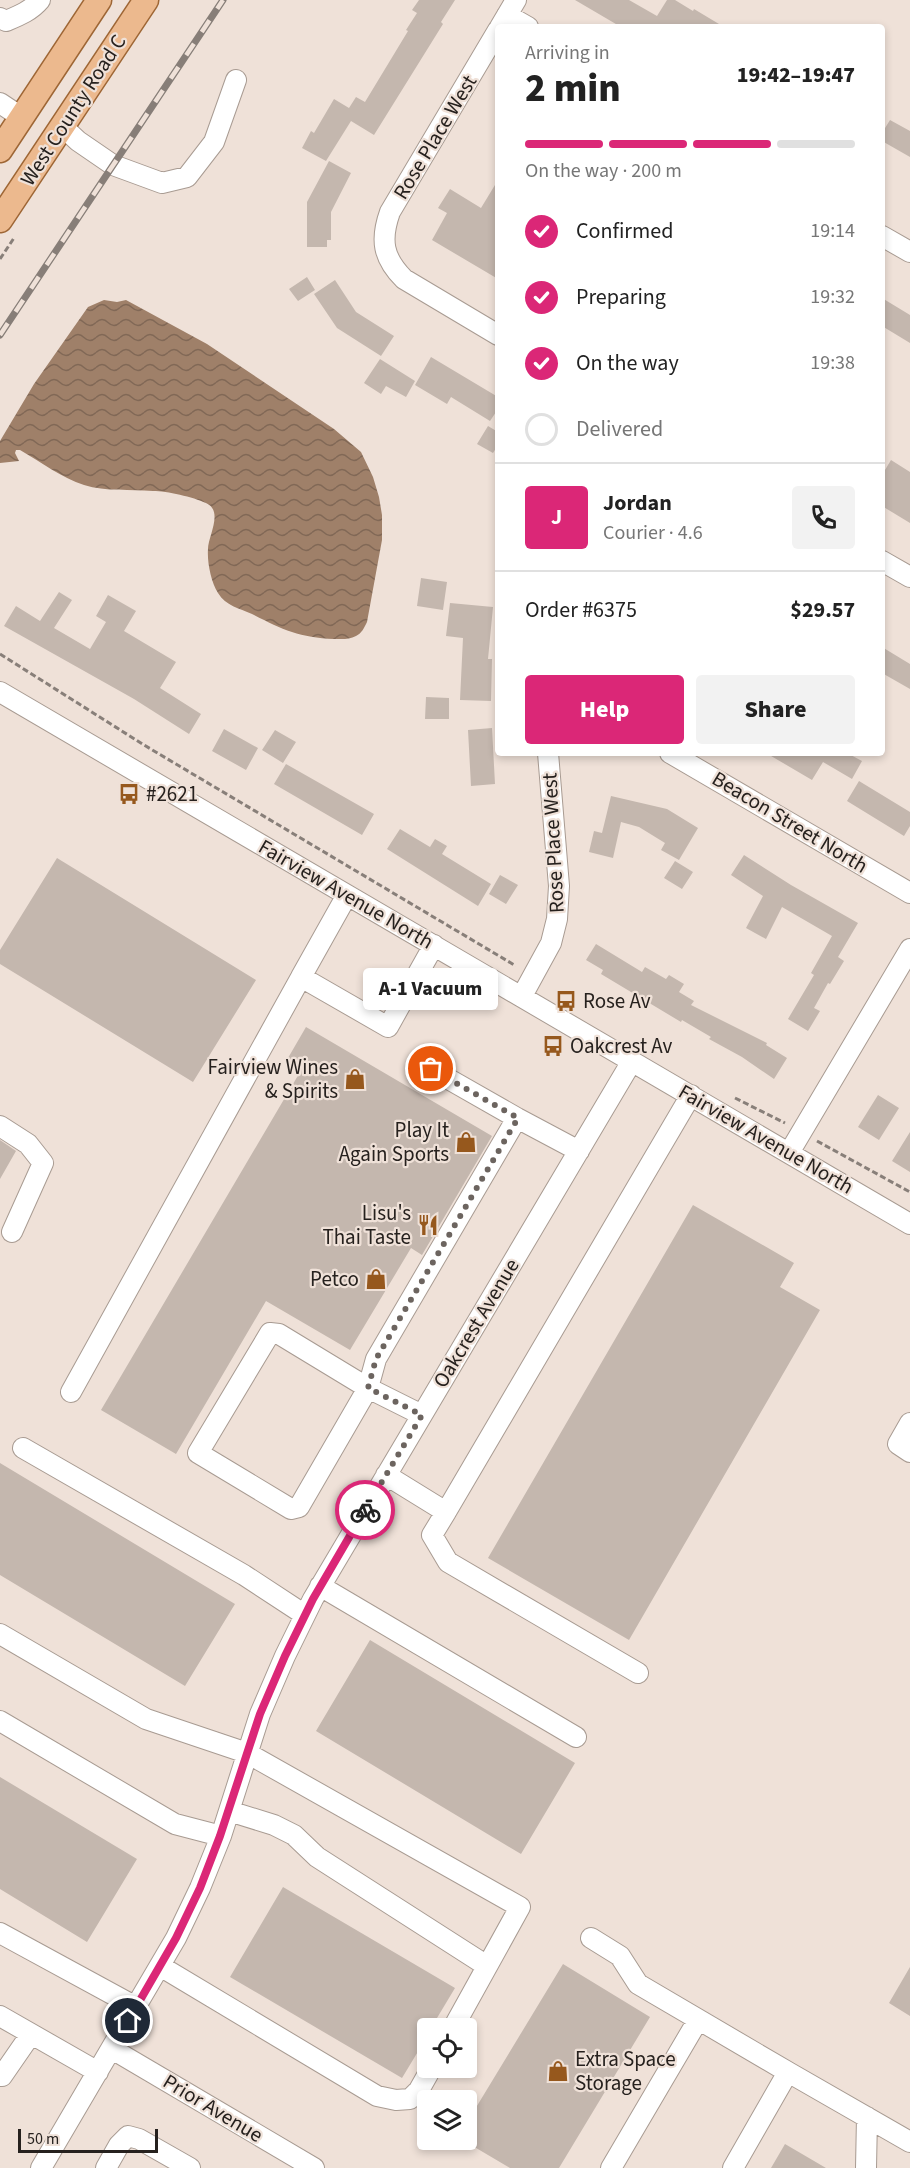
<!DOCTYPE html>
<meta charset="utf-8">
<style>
body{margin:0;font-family:"Source Sans 3",sans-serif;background:#f2f2f2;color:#222;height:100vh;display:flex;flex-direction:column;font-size:22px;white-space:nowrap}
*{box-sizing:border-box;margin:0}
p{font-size:20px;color:#767676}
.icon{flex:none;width:33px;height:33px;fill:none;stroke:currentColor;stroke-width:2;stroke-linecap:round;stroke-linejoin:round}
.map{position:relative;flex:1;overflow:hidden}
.sheet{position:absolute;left:495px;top:24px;width:390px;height:732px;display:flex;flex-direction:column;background:#fff;border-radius:6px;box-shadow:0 3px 9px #0003}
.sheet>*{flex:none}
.fabs{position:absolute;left:417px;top:2018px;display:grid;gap:12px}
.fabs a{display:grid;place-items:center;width:60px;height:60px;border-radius:6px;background:#fff;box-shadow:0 3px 9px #0003;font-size:30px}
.scale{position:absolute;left:18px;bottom:15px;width:140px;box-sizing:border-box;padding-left:6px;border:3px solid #26211e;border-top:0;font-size:16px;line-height:21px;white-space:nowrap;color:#26211e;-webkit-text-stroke:4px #efe1d8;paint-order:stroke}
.pin{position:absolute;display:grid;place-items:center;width:51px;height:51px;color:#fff;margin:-26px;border:3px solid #fff;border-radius:50%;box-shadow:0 2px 6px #0007}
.courier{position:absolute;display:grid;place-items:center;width:60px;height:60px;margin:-30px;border:4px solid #db2777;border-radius:50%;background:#fff;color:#222;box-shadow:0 2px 8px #0007}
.bubble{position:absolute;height:42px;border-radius:6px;background:#fff;box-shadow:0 3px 9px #0003;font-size:20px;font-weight:800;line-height:42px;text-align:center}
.headline em{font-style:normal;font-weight:800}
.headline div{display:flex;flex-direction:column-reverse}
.headline{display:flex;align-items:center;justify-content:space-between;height:102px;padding:0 30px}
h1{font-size:39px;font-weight:800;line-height:45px}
.bar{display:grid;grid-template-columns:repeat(4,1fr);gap:9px 6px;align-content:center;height:72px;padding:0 30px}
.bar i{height:8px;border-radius:4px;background:#e0e0e0}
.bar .selected{background:#db2777}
.bar p{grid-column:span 4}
.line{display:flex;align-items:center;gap:15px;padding:0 30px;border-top:2px solid #e0e0e0}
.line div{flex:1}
.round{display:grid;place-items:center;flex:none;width:63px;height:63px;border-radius:6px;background:#f2f2f2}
ol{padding:0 30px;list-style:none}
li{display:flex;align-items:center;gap:18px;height:66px}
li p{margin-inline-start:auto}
li .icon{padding:6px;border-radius:50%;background:#db2777;color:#fff;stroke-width:4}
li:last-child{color:#767676}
li i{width:33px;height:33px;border:3px solid #e0e0e0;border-radius:50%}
.cta{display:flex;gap:12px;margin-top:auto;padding:12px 30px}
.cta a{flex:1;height:69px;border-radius:6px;background:#db2777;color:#fff;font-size:24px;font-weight:800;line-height:69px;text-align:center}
.cta a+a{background:#f2f2f2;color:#222}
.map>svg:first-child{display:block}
.water{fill:url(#water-waves)}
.building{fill:#c4b7ae}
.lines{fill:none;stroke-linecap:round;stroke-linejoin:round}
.minor-casing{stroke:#a89b92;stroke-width:22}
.major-casing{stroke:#9e6635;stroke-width:27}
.path{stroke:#887f79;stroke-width:3;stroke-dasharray:6 3;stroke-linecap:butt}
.minor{stroke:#fff;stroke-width:20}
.major{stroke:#ecb98e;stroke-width:24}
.rail-casing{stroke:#877e78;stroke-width:7}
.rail{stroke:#efe1d8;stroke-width:4.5;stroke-dasharray:14;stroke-linecap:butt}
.done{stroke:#6c645f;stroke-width:6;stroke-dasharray:0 10.8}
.route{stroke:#db2777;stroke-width:8}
.labels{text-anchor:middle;stroke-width:4.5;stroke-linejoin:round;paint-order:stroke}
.street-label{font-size:21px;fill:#26211e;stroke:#efe1d8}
.poi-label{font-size:21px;fill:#26211e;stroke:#efe1d8;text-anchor:start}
</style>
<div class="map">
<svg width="910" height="2168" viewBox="0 0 910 2168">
<defs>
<pattern id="water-waves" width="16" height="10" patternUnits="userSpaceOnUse" patternTransform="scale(1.5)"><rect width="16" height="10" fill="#9f8069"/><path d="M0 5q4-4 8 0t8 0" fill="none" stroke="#816856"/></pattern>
</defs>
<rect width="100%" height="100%" fill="#efe1d8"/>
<!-- water -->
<path class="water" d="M104,300L117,302L126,300L207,344L334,429L361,452L373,477L379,497L382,515V540L367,622C364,628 362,633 356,636C349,640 341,639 334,639C300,638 281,629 252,614C239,608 226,606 218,593C211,582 207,562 208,549C208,536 224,511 206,503C193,497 167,491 153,491C130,489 106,492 84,485C62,478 41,462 20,450H16L15,453L19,461L0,463V441L34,384L88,307Z"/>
<!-- building -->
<path class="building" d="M419,0H455L441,22L443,24L374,135L351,121L326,161L302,148L311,131L314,133L334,99L349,108L356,97L365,102L408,31L406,30L417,13L412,10Z
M575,0H629L657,16L667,0H675L693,11L694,9L724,27H621Z
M890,120L910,131V157L882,141V133Z
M329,161L351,173L331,212V240H327V247H307V202Z
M498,180V279L432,240L447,213L438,208L450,189L481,208Z
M307,277L315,290L298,301L289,289Z
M335,280L356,312L394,336L381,356L337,328L314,294Z
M882,298L910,315V343L882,326Z
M431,357L498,397V409L490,421L451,397L447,404L415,385Z
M380,359L415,381L406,397L386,386L381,394L364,383Z
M488,426L498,432V445L493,453L477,444Z
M891,460L910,472V523L882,506V475Z
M421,578L447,582L443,610L417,606Z
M59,592L72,600L54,628L90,649L106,622L96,616L108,595L136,611L124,631L176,662L160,688L201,714L189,734L134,699L4,626L16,606L40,621Z
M450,603L493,607L488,659H492L491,701L460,700L463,638L446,636Z
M882,647L910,664V689L882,673Z
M426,697L449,698V719H425Z
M492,728L495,784L471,786L468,730Z
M224,729L258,748L246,770L212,751Z
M275,730L296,742L283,763L262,750Z
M766,753H847L862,761L852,779L823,762L812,780Z
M286,764L374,814L362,835L274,784Z
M859,781L910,812V826L904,836L847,801Z
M611,796L667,809L698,828L679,860L661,850L665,843L639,827L621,822L613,858L589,852L594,831L602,833Z
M400,829L430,847L435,839L447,846L442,854L491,884L478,906L387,849Z
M744,855L791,885L858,923L838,957L844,961L830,984L828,983L814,1008L820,1011L808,1031L788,1019L814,975L811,973L832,936L782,907L766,939L746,928L763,896L731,875Z
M57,858L256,980L193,1082L0,964V950Z
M675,861L693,872L682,889L664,878Z
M500,875L518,885L506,904L489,894Z
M596,944L642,972L645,967L666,979L669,975L684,984L679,992L694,1001L691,1005L767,1043L766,1045L787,1058L774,1079L742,1057L709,1039L711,1037L682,1020L681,1022L601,974L603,970L586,960Z
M306,1027L492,1136L422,1255L411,1248L350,1350L266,1301L176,1454L101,1410L303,1067L288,1058Z
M878,1095L899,1108L879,1140L858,1127Z
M910,1132V1172L892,1161Z
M0,1140L16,1151L0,1179Z
M693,1205L794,1263L780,1287L820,1310L629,1640L488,1558Z
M0,1463L235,1604L185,1686L0,1575Z
M370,1640L575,1763L521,1854L316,1731Z
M0,1777L137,1859L87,1942L0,1889Z
M283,1887L455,1988L431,2028H428V2035L402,2078L230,1977Z
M563,1964L650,2017L559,2168H510L466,2142V2124Z
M910,1967V2016L889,2003Z
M785,2144L826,2168H771Z"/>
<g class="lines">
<defs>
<path id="minor" d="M507,15L528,27
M0,18L6,21C18,16 31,11 40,0
M500,27L516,0
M498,30L390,212C380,240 383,258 404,279L498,335
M0,103L21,117
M63,127L78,141L113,165L162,183L187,177L214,142L236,80
M882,236L910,252
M882,561L910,577
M0,692L910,1224
M670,753L910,893
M347,895L301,977L388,1027L434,945
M522,996L551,943L557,919L559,886L548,753
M431,1069L517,1118
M0,1126L28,1144L43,1163L12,1232
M789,1153L910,949
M71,1392L301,977
M422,1415L368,1388L299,1507L291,1509L198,1453L270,1333L279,1334L368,1388L376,1359L517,1118L579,1151
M910,1423L898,1444L910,1452
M23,1448L244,1575L305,1615
M386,1475L446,1512L432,1535L448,1562L638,1673
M446,1512L691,1095
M320,1586L576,1737
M0,1634L146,1719L247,1753L520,1907L453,2028
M0,1721L175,1824L221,1836
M229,1811L274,1825L294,1835L317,1857L487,1966
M0,1933L136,2007
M591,1938L620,1956L638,1984L788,2072
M160,1966L377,2096L396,2100L410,2099L419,2090L432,2067
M0,2016L98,2072
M112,2049L314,2168
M0,2076H2L31,2034
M41,2168L176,1938L200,1888L221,1836L260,1714L285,1656L313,1599L632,1061
M106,2168L119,2145L128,2136L139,2139L190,2168
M611,2168L698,2020
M733,2168L788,2072L910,2142
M866,2168L867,2117"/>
<path id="major" d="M0,150L99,0
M0,220L146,0"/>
</defs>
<!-- minor casing -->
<use href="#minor" class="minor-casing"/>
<!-- major casing -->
<use href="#major" class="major-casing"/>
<!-- path -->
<path class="path" d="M0,259L14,238
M0,654L144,745L516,966
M735,1098L785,1123
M817,1141L910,1192"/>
<!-- minor -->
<use href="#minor" class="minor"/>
<!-- major -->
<use href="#major" class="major"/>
<defs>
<path id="rail" d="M0,335L223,0"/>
</defs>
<!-- rail casing -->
<use href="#rail" class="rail-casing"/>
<!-- rail -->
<use href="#rail" class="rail"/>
</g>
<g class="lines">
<!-- done -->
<path class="done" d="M365,1510L422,1415L368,1388L376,1359L518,1118L431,1069"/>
<!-- route -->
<path class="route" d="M128,2021L176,1938L200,1888L220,1836L260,1714L285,1656L313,1599L365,1510"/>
</g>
<!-- icons -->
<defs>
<symbol id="bus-bare" viewBox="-9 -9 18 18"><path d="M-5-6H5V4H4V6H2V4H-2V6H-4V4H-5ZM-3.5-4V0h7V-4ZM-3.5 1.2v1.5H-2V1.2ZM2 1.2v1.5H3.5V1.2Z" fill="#96581d" stroke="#efe1d8" stroke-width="2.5" paint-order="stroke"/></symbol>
<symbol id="shop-bare" viewBox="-9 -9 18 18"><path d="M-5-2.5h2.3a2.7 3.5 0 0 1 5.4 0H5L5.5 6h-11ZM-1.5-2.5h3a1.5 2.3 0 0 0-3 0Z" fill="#96581d" stroke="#efe1d8" stroke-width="2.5" paint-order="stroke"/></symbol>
<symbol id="restaurant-bare" viewBox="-9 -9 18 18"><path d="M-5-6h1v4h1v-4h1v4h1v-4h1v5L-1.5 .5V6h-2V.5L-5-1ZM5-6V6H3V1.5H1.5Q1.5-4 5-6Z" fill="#96581d" stroke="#efe1d8" stroke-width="2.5" paint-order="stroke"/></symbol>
</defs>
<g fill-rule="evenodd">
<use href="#bus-bare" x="114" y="779" width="30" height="30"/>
<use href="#bus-bare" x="551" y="986" width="30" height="30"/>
<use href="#bus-bare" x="538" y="1031" width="30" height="30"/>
<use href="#shop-bare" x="340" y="1064" width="30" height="30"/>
<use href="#shop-bare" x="451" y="1127" width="30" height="30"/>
<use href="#restaurant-bare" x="413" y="1210" width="30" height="30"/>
<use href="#shop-bare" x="361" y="1264" width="30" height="30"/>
<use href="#shop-bare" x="543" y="2056" width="30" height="30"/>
</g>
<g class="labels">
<!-- street labels -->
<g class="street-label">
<text transform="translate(73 110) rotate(-57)" y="7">West County Road C</text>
<text transform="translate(435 137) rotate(-59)" y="7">Rose Place West</text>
<text transform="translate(790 822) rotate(31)" y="7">Beacon Street North</text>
<text transform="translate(553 843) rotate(-93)" y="7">Rose Place West</text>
<text transform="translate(346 894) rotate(30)" y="7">Fairview Avenue North</text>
<text transform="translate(766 1139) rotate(30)" y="7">Fairview Avenue North</text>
<text transform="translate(476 1323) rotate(-59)" y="7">Oakcrest Avenue</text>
<text transform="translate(213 2108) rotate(31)" y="7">Prior Avenue</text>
</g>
<!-- poi labels -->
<g class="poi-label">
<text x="146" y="801">#2621</text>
<text x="583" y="1008">Rose Av</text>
<text x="570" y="1053">Oakcrest Av</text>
<text x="338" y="1074" text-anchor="end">Fairview Wines<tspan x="338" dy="24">&amp; Spirits</tspan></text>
<text x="449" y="1137" text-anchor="end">Play It<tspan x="449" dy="24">Again Sports</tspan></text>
<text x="411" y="1220" text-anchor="end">Lisu's<tspan x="411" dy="24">Thai Taste</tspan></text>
<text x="359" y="1286" text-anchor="end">Petco</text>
<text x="575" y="2066">Extra Space<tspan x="575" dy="24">Storage</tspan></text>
</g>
</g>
</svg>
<div class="fabs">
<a><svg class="icon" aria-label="locate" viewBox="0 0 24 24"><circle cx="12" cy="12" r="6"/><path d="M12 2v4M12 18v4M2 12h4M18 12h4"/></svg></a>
<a><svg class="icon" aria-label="layers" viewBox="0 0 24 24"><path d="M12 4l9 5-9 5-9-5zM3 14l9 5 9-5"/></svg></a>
</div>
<div class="scale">50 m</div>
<div class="pin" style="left:431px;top:1069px;background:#ea580c"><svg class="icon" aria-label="bag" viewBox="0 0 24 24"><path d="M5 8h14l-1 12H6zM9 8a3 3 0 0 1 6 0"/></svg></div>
<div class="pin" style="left:128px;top:2021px;background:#1f2937"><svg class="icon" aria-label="home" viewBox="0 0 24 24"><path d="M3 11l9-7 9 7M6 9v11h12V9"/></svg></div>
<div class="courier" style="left:365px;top:1510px"><svg class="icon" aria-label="bike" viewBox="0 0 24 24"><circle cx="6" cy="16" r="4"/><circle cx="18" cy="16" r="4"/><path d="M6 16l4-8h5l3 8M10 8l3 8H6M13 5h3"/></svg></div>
<div class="bubble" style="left:363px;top:968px;width:135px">A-1 Vacuum</div>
<section class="sheet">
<div class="headline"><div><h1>2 min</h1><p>Arriving in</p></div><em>19:42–19:47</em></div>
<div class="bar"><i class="selected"></i><i class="selected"></i><i class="selected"></i><i></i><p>On the way · 200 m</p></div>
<ol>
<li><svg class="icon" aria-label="check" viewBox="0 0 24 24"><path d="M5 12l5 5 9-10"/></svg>Confirmed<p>19:14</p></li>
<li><svg class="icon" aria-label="check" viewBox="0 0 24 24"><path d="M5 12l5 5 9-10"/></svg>Preparing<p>19:32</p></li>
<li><svg class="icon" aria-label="check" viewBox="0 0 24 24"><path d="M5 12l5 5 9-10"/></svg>On the way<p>19:38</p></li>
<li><i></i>Delivered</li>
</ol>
<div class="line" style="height:108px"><b class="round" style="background:#db2777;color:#fff">J</b><div><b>Jordan</b><p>Courier · 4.6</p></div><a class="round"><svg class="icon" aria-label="phone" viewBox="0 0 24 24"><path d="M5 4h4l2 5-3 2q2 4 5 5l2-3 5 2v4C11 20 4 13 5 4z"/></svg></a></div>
<div class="line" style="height:78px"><div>Order #6375</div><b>$29.57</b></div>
<div class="cta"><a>Help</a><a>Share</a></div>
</section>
</div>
